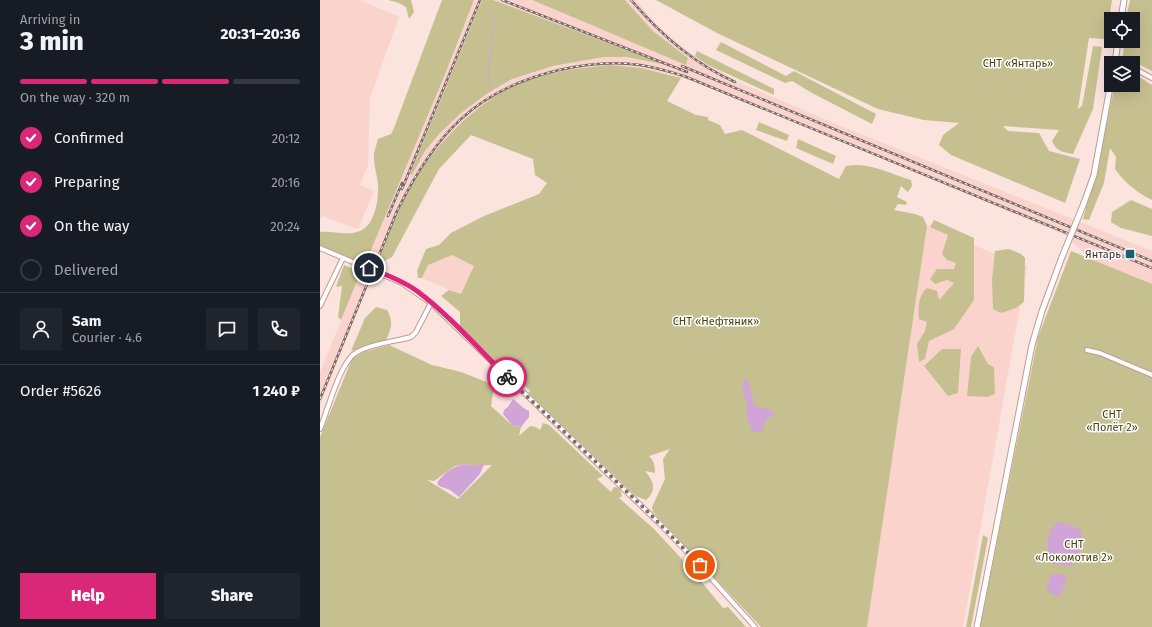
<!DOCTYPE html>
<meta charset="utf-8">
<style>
body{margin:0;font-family:"Fira Sans",sans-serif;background:#20242c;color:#f1f3f6;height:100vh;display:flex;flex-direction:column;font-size:15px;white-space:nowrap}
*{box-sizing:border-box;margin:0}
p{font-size:13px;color:#9ea1a6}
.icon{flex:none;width:22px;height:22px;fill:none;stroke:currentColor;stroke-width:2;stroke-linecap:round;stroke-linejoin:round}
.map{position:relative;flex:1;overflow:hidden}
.sheet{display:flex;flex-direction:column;background:#171b24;width:320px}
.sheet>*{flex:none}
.controls{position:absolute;left:784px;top:12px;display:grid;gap:8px}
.controls a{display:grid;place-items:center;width:36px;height:36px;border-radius:0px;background:#171b24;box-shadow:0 4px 16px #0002;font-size:20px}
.pin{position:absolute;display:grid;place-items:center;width:34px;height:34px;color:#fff;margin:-17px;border:2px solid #fff;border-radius:50%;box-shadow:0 1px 4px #0007}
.courier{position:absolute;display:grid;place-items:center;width:40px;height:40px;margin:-20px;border:3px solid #db2777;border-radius:50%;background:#fff;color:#222;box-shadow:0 1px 5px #0007}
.headline em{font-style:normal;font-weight:800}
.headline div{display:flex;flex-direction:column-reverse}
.headline{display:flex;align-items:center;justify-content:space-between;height:68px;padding:0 20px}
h1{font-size:26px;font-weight:800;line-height:30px}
.bar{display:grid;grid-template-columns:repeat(4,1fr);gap:6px 4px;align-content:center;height:48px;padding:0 20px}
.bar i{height:5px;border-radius:3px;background:#363941}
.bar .current{background:#db2777}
.bar p{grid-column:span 4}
.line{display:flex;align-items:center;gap:10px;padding:0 20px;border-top:1px solid #363941}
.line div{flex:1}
.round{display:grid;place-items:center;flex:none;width:42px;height:42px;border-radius:0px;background:#20242c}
ol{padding:0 20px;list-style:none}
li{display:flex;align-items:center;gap:12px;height:44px}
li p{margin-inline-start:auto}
li .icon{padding:4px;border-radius:50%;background:#db2777;color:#fff;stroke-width:4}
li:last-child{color:#9ea1a6}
li i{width:22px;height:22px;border:2px solid #363941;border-radius:50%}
.button{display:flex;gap:8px;margin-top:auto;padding:8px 20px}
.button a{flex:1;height:46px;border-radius:0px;background:#db2777;color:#fff;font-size:16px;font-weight:800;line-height:46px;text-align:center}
.button a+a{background:#20242c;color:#f1f3f6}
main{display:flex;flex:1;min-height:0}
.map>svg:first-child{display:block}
.built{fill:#fad4cc}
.green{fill:#c6c091;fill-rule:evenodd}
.water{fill:#d1a4d7}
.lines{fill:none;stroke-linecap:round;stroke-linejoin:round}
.stream{stroke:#d1a4d7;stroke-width:1}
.minor-casing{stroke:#c09b93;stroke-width:6}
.major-casing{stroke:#c09b93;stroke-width:7}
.minor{stroke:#fff;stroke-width:4}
.major{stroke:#fff;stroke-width:5}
.rail-casing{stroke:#7a6865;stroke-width:2.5}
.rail{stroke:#fff;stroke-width:1;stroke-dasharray:3;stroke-linecap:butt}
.major-bridge-casing{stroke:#c09b93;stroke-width:7;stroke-linecap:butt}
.major-bridge{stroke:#fff;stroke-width:5}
.done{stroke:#7f6d69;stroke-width:4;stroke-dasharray:0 7.2}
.route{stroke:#db2777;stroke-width:5}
.poi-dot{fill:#1b6072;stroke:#fff;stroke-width:1.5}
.labels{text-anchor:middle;stroke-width:3;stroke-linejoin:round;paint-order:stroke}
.park-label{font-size:11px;fill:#49420e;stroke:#fff}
.poi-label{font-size:11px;fill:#3c2d2a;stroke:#fff;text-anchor:end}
</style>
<main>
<section class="sheet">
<div class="headline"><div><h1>3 min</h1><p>Arriving in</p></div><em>20:31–20:36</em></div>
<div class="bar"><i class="current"></i><i class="current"></i><i class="current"></i><i></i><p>On the way · 320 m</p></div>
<ol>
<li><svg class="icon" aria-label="check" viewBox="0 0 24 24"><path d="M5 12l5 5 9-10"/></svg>Confirmed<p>20:12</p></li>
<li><svg class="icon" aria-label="check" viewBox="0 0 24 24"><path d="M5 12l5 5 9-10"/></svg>Preparing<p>20:16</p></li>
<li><svg class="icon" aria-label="check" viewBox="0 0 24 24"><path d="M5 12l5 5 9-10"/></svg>On the way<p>20:24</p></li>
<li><i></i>Delivered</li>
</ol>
<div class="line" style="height:72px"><a class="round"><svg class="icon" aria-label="person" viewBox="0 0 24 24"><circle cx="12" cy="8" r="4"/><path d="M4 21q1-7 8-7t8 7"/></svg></a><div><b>Sam</b><p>Courier · 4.6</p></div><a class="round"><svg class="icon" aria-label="chat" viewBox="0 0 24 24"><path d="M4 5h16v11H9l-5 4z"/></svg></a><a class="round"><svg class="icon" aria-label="phone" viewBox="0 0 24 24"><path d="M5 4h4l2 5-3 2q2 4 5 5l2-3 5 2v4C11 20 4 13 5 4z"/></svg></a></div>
<div class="line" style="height:52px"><div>Order #5626</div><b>1 240 ₽</b></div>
<div class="button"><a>Help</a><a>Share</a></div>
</section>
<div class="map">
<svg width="832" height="627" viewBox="0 0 832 627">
<rect width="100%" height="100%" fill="#fbe3de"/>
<!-- built -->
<path class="built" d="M0,0H40L79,17L50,98L48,165L40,185L54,191L38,229L2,216L0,219Z
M154,0H162L92,175L105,151L120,133L141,113L168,93L192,79L233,66L284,57H307L344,64L173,0H212L297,36L368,58L333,31L305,0H316L338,26L369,52L416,81L516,124L832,251V287L795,282L745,235L412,96L382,84L344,73L289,65L265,67L200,83L182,92L137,128L111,156L79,209L0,406V372L83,171L124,77Z
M607,226L707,267L643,627H547Z
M132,254L154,266L141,295L102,278L108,265Z"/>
<!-- green -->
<path class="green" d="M68,0H91L94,12L89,19L86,7L79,3Z
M122,0H154L124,77L45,264L0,246V232C13,231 28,236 40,231C55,225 59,199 58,184C57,174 53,164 54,154C55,149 57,143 58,139L71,134L74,128Z
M162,0H173L347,65L307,57H284L233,66L192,79L168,93L141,113L120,133L105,151L92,175L90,174Z
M212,0H305L333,31L368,58L366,65Z
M336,0H792L786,39L769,38L758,109L762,106L773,46L782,47L773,109L753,154C742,152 736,151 732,141L739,130L683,126L688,131L719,133L729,151L760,159L745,203L631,155L619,145L623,135L639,123L604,120L558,109L397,33Z
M810,0H832V71L803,56L804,41H813V19H806Z
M401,42L466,76L474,71L556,114L552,124L492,93L472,81L465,83L396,50Z
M377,51L454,89V95L386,64L375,56Z
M289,65L321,68L361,78L347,101L376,115L388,117V120L400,125L405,134L422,130L519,179L526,166C549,161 570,174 591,180L592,186L588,192L581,186L577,197L587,202L586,205L578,204L574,210L595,214L603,217L607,226L547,627H441L333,512L332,507L345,479L343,459L350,449L329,456C334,461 335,465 335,473L325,471C334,481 337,491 326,500L316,496L208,393L210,391L202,383L201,384L196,381L140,326V312L121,296L129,290L141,294L154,266L132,255L108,265L102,278H98L97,271L106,249L119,245L131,233L164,216L219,194L227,183L215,175L213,159L151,135L119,169L72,257L55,266C66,240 76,213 89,188C111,149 158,100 200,83C227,72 259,68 289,65Z
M813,73L832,85V200C816,192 805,183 795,169L796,157L790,148L784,183L769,220L763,219L780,154L795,85H813Z
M439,122L469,135L467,141L436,130Z
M478,139L516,156L513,164L476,148Z
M811,200L832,209V236L801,228L791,222L792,212Z
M614,220L654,238V300L634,329L609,341L605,359L599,362L597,344L605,331L607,322L599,319C598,307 598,296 607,288L617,291L619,300L634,283L627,280L615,284L610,279L617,269H634L636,263L627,260L622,254L628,235L610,227Z
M689,249L701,254L705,258L704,302L696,308L681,313L673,309L672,280L675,251Z
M751,251L832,284V627H660L718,337Z
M24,265L41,272L21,320L18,317L22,286L16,287Z
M56,307L67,310C74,322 71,330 65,342L31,351L45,318Z
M69,345L112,365L141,372L174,385L171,406L192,425L201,427L199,436L210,426L216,427L220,430L223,423L229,425L283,476L277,479L291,492L294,487L300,488L302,496L299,498L334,529L371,569L403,608L408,607L426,627H0V437L32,359L43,352ZM146,464L154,466L172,465L138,499L107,480L114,481L135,466Z
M658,346L668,364L674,367L675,394L667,397L647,396L651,357Z
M622,349H641L638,393L628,396L604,366Z
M663,535L668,538L651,627H646Z"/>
<!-- water -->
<path class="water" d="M428,379L434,405L453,411L454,415L446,420L442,431L433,432C429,428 425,409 427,403C423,397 422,388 423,381Z
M193,399C199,403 202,408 209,411V417L201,427L192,425L183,414L184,410L188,407Z
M146,464L154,466L164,464L160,474L139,497L130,490L119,486L117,483C125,472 133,466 146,464Z
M739,521L760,529C766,542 759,555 751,566L732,564C725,549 725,532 739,521Z
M732,574H743L747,578L740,597L730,593L726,587Z"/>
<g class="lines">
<!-- stream -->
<path class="stream" d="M169,10L174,21V27L168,71L171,91"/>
<defs>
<path id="minor" d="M813,68L832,78
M0,248L82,283L111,303L339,523L372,557L435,627
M0,306L23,258
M767,350L780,353L832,375
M0,429C8,410 20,361 37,352C53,343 73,342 91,337L96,332L111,303"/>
<path id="major" d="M801,19L804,0
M795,63L798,41
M764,203L774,175L791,82
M657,627L712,345L722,311L742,257"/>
</defs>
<!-- minor casing -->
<use href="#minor" class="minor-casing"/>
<!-- major casing -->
<use href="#major" class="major-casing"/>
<!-- minor -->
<use href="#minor" class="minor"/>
<!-- major -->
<use href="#major" class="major"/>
<defs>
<path id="rail" d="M182,0L367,72
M311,0C340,34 374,64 415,82
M362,66L832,261
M82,189L160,0
M68,216L82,183
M0,399L77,211C114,136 154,90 239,70C265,64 293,61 320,65C335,67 350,72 364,76L832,268"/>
</defs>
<!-- rail casing -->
<use href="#rail" class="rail-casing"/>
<!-- rail -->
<use href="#rail" class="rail"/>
<defs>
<path id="major-bridge" d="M742,257L764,203"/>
</defs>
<!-- major-bridge casing -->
<use href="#major-bridge" class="major-bridge-casing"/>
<!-- major-bridge -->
<use href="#major-bridge" class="major-bridge"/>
</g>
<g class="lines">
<!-- done -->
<path class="done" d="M187,377L325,509L380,565"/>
<!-- route -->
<path class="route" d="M49,268C65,274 83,281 97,291C130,316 158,348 187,377"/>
</g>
<!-- markers -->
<rect class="poi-dot" x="805" y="249" width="10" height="10" rx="2"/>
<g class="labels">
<!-- park labels -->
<g class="park-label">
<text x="698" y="67">СНТ «Янтарь»</text>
<text x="396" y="325">СНТ «Нефтяник»</text>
<text x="792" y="418">СНТ<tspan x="792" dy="13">«Полёт 2»</tspan></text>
<text x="754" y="548">СНТ<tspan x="754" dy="13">«Локомотив 2»</tspan></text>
</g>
<!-- poi labels -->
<g class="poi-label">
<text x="801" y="258">Янтарь</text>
</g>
</g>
</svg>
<div class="controls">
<a><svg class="icon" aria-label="locate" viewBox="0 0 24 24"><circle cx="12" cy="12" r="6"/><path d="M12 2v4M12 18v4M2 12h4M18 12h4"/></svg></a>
<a><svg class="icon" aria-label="layers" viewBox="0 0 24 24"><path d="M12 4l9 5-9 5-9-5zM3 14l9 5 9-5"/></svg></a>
</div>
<div class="pin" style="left:380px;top:565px;background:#ea580c"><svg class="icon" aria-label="bag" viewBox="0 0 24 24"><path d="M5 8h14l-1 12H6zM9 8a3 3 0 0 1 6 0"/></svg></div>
<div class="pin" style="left:49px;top:268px;background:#1f2937"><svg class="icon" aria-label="home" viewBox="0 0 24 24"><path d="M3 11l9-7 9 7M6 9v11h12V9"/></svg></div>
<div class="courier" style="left:187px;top:377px"><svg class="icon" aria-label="bike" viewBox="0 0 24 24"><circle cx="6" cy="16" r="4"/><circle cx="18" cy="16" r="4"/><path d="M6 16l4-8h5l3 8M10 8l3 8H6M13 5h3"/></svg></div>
</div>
</main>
